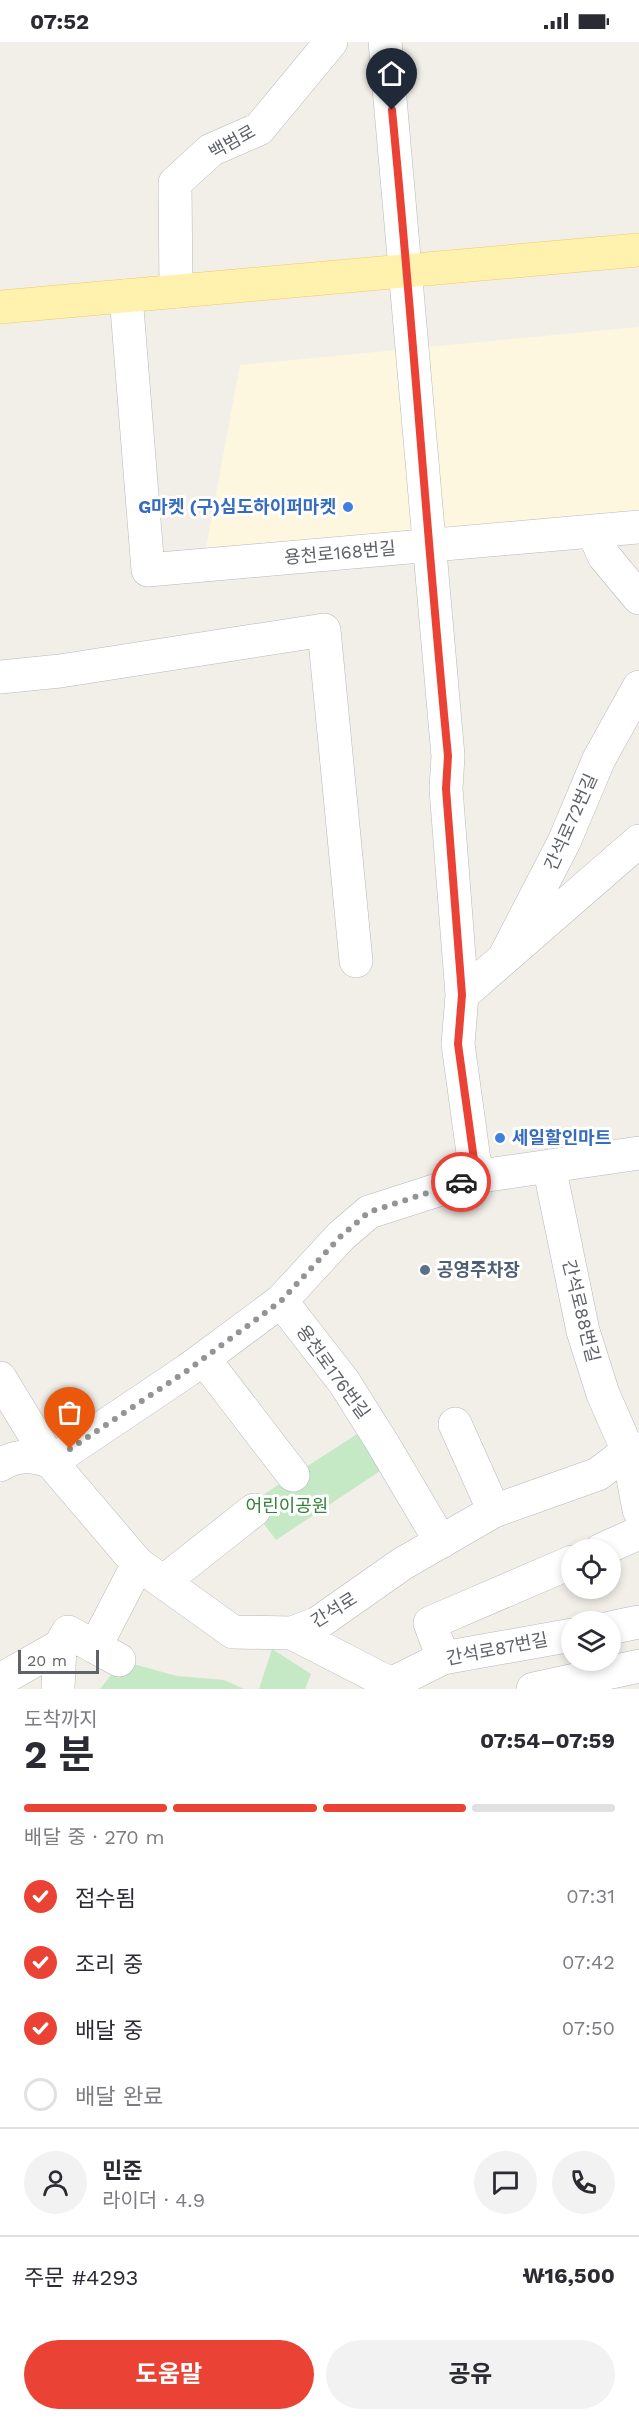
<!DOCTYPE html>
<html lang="ko">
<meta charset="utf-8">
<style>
body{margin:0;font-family:"Work Sans","Noto Sans KR",sans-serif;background:#f2f2f3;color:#2b2b33;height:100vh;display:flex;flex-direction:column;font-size:22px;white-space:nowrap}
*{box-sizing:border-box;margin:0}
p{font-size:20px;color:#7c7c81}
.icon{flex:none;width:33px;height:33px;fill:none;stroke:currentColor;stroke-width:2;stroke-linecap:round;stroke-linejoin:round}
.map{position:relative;height:1647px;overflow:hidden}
.panel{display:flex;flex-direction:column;background:#fff;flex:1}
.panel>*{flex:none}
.controls{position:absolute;left:561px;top:1497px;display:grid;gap:12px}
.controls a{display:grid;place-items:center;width:60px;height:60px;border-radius:50%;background:#fff;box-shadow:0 3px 9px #0003;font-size:30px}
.scale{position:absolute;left:18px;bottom:15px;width:81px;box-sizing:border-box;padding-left:6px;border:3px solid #5f6368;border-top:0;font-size:16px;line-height:21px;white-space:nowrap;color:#5f6368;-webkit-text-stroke:4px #fff;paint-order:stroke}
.pin{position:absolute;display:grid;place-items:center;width:51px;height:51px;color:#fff;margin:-62px -26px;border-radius:50% 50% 50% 0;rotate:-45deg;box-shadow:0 0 6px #0007}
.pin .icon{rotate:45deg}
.courier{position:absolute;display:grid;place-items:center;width:60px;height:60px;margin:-30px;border:4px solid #ea4335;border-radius:50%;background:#fff;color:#222;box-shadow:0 2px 8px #0007}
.overview em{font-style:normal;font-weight:700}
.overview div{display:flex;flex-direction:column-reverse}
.overview{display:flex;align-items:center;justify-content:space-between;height:102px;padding:0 24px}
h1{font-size:39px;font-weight:700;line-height:45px}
.bar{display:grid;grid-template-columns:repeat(4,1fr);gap:9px 6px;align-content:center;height:72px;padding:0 24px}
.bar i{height:8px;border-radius:4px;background:#e1e1e2}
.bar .active{background:#ea4335}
.bar p{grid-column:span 4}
.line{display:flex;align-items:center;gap:15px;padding:0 24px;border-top:2px solid #e1e1e2}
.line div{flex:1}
.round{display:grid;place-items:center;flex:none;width:63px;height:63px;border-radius:32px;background:#f2f2f3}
ol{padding:0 24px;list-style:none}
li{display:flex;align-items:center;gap:18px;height:66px}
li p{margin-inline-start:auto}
li .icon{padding:6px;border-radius:50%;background:#ea4335;color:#fff;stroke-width:4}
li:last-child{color:#7c7c81}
li i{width:33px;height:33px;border:3px solid #e1e1e2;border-radius:50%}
.button{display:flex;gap:12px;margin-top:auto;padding:12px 24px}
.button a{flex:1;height:69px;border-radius:36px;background:#ea4335;color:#fff;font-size:24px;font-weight:700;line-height:69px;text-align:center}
.button a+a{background:#f2f2f3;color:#2b2b33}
.status{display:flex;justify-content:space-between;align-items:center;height:42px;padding:0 30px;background:#fff;direction:ltr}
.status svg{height:16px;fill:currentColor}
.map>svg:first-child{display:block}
.commercial{fill:#fef7e0}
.green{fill:#c5e8c5}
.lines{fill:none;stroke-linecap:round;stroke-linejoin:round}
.minor-casing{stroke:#b5b8bc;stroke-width:34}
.major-casing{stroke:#f2c960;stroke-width:34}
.minor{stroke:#fff;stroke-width:33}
.major{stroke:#fff2af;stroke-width:33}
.done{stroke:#929495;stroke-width:6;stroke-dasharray:0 10.8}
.route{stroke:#ea4335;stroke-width:8}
.shop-dot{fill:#3f7fe0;stroke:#fff;stroke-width:2}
.service-dot{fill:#5c6f8a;stroke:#fff;stroke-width:2}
.labels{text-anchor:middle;stroke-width:6;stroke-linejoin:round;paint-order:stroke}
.street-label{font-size:18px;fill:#5f6368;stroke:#fff}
.shop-label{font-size:18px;font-weight:bold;fill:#366cbe;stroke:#fff;text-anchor:end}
.service-label{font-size:18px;font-weight:bold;fill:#4e5e75;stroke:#fff;text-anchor:start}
.park-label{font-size:18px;fill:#348238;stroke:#fff}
</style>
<div class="status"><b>07:52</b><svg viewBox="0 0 49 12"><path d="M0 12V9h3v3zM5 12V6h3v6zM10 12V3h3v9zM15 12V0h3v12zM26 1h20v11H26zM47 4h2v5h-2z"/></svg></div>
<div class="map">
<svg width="639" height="1647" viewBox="0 0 639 1647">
<rect width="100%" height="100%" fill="#f1efe8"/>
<!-- commercial -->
<path class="commercial" d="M639,285V469L206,506L240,323Z"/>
<!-- green -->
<path class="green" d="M371,1383L395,1419L276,1498L249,1462Z
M272,1607L311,1632L305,1647H259Z
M122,1619L177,1634L224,1638L244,1647H100Z"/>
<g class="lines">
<defs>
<path id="minor" d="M385,0C408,238 425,476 448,714L446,747L462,953L458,1002L474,1118L481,1134
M176,249L175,141L211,108L259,87L331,0
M126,254L148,528L639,485
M593,489L604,514L639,556
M0,635L60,629L324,588L356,919
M504,916L564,800L599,717L639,645
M462,953L639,799
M549,1124L583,1289L603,1352L628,1409L639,1468
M281,1259L344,1340L383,1402L441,1500
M204,1317L293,1433
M0,1336L51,1420L138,1522L233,1590L292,1591L318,1581L402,1522L494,1469L598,1432L628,1409L639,1407
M455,1382L494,1469
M51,1420L188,1328L281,1259L341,1194L369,1170L481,1134L639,1111
M0,1423C17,1412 33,1413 51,1420
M601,1508L639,1491
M163,1540L254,1468
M610,1586L639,1580
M292,1591L401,1647
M443,1616L430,1581L572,1520
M119,1618L95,1605L138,1522
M0,1638L60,1604L68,1590L95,1605
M391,1642L443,1616L572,1593
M58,1645L60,1604
M533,1647L639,1624"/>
<path id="major" d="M0,265L639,208"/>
</defs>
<!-- minor casing -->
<use href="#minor" class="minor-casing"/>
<!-- major casing -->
<use href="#major" class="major-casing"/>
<!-- minor -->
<use href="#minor" class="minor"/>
<!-- major -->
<use href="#major" class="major"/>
</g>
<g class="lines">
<!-- done -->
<path class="done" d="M70,1407L188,1328L281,1259L341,1194L369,1170L461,1140"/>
<!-- route -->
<path class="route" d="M392,68C413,283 427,499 448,714L446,747L462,953L458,1002L474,1118L481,1134L461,1140"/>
</g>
<!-- markers -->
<g class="shop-dot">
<circle cx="348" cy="465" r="6"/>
<circle cx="500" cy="1096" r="6"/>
</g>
<circle class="service-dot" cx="425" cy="1228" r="6"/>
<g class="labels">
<!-- street labels -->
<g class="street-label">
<text transform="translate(232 100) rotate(-29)" y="6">백범로</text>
<text transform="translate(340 511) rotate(-5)" y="6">용천로168번길</text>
<text transform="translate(571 780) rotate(-66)" y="6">간석로72번길</text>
<text transform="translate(581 1269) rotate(76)" y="6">간석로88번길</text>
<text transform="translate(333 1330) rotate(54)" y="6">용천로176번길</text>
<text transform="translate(334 1568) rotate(-32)" y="6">간석로</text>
<text transform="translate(497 1607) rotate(-11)" y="6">간석로87번길</text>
</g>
<!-- shop labels -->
<g class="shop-label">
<text x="336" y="471">G마켓 (구)심도하이퍼마켓</text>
<text x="512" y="1102" text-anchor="start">세일할인마트</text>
</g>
<!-- service labels -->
<g class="service-label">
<text x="437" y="1234">공영주차장</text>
</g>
<!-- park labels -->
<g class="park-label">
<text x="287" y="1470">어린이공원</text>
</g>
</g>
</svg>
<div class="controls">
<a><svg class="icon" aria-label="locate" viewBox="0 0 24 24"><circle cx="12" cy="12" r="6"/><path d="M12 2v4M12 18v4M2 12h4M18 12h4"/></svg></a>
<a><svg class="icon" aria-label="layers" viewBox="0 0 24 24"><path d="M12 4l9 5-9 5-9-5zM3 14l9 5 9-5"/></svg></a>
</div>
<div class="scale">20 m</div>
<div class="pin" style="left:70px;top:1407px;background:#ea580c"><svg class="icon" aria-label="bag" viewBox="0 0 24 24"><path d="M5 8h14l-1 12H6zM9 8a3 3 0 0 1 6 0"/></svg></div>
<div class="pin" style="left:392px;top:68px;background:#1f2937"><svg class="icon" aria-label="home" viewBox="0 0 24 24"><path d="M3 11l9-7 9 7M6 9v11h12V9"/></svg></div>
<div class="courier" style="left:461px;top:1140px"><svg class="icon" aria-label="car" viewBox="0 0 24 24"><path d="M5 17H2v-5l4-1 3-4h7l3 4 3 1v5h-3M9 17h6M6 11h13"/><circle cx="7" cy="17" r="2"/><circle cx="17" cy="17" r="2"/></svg></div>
</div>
<section class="panel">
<div class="overview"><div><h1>2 분</h1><p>도착까지</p></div><em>07:54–07:59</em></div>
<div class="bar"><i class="active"></i><i class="active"></i><i class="active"></i><i></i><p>배달 중 · 270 m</p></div>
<ol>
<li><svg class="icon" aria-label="check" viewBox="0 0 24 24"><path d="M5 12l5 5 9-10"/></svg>접수됨<p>07:31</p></li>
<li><svg class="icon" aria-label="check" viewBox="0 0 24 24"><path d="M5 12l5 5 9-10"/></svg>조리 중<p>07:42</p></li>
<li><svg class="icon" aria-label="check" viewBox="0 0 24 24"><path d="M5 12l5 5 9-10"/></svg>배달 중<p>07:50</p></li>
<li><i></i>배달 완료</li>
</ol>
<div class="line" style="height:108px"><a class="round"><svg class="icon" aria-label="person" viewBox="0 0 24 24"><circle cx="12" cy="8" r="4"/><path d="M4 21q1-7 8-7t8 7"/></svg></a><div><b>민준</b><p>라이더 · 4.9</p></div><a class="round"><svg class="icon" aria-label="chat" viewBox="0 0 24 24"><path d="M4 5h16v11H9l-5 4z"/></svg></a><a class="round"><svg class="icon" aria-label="phone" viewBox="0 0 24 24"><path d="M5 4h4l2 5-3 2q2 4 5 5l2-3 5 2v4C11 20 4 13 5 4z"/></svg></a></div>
<div class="line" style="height:78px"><div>주문 #4293</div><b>₩16,500</b></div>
<div class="button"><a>도움말</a><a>공유</a></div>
</section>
